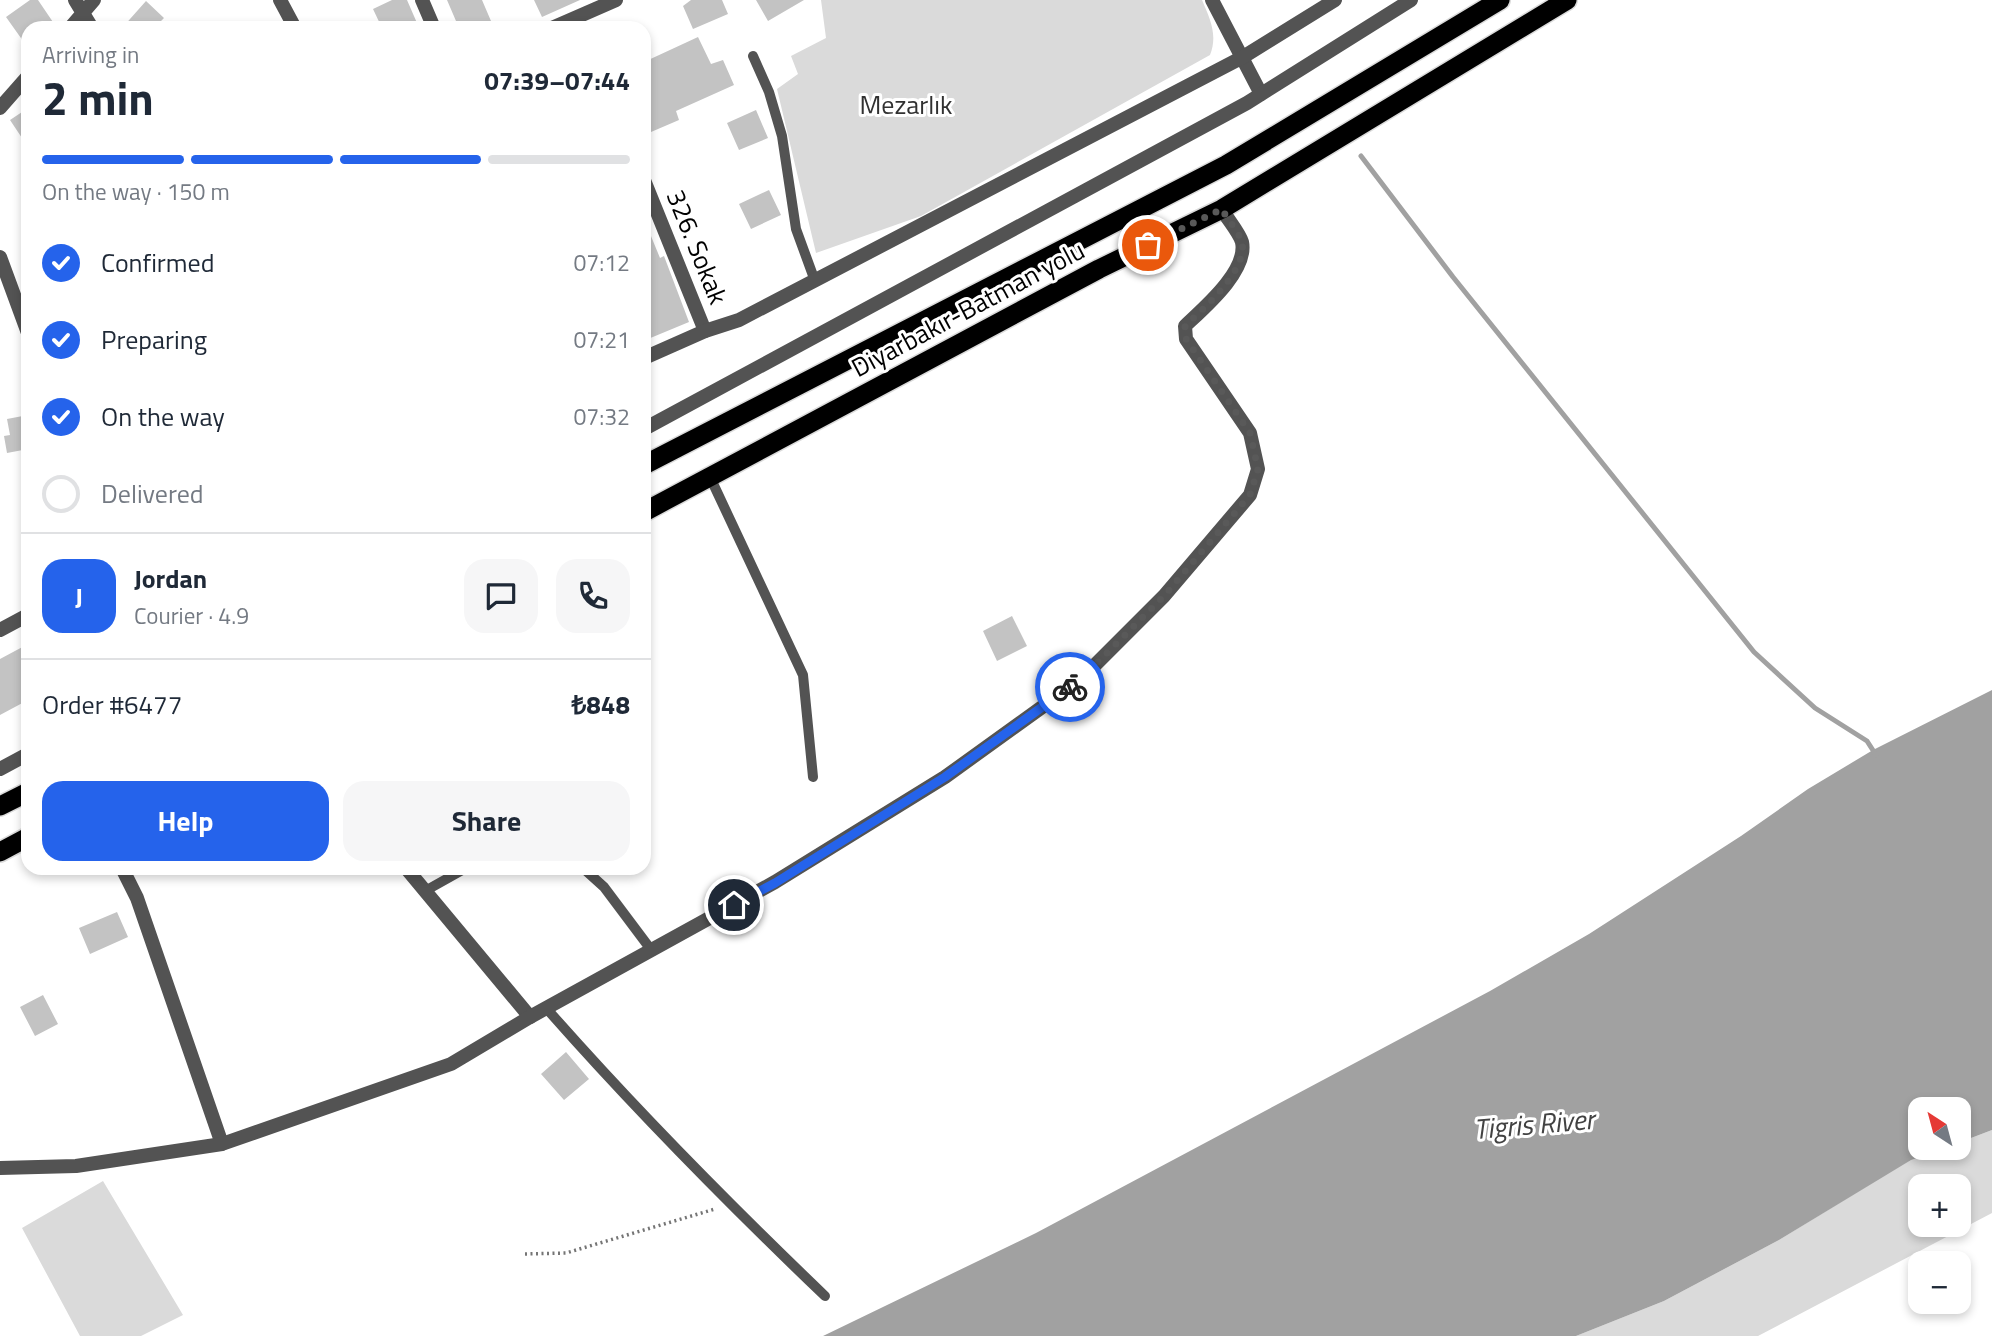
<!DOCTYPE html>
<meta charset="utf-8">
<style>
body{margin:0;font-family:"Titillium Web",sans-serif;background:#f6f6f7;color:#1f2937;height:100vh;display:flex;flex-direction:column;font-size:26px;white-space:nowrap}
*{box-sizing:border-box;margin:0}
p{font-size:23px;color:#747a83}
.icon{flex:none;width:38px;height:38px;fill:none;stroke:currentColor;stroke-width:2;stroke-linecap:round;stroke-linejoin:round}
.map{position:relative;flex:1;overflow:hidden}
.drawer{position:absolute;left:21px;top:21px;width:630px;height:854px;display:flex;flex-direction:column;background:#fff;border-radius:21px;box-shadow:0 4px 10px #0003}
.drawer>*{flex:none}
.needle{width:46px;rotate:324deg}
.controls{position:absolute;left:1908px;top:1097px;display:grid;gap:14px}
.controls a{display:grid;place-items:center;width:63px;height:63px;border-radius:14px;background:#fff;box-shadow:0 4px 10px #0003;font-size:35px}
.pin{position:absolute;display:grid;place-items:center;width:60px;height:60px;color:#fff;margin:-30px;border:4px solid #fff;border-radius:50%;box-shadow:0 2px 7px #0007}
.courier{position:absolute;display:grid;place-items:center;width:70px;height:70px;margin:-35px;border:5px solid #2563eb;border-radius:50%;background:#fff;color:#222;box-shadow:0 2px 9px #0007}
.summary em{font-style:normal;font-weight:700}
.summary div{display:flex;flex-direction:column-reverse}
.summary{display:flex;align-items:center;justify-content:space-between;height:119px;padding:0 21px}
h1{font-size:46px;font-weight:700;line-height:52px}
.bar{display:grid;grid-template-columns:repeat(4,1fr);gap:10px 7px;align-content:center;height:84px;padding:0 21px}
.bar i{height:9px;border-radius:5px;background:#e0e1e3}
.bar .active{background:#2563eb}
.bar p{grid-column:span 4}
.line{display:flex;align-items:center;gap:18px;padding:0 21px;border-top:2px solid #e0e1e3}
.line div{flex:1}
.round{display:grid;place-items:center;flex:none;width:74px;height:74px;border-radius:21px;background:#f6f6f7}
ol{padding:0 21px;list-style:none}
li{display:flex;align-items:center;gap:21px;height:77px}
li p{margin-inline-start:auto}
li .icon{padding:7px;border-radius:50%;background:#2563eb;color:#fff;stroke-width:4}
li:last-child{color:#747a83}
li i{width:38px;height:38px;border:4px solid #e0e1e3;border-radius:50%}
.primary-button{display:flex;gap:14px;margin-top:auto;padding:14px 21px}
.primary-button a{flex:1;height:80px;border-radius:21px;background:#2563eb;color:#fff;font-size:28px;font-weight:700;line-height:80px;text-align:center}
.primary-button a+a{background:#f6f6f7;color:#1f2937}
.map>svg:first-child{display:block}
.green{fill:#dadada;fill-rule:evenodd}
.water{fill:#a1a1a1}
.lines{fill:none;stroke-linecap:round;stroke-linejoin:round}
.stream{stroke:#a1a1a1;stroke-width:5}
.building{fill:#c3c3c3}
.trunk-casing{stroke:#dbdbdb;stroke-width:22}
.path{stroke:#757575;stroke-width:3.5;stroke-dasharray:2 3.5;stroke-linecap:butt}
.service{stroke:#535353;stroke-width:10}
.minor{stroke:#535353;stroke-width:14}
.tertiary{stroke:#535353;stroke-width:14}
.trunk{stroke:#000;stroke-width:19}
.done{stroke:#595959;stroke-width:7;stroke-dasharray:0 12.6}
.route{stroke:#2563eb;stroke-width:9}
.labels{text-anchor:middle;stroke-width:6;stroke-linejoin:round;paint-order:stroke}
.park-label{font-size:26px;fill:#313131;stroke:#fff}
.street-label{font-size:26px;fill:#000;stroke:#fff}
.water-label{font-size:28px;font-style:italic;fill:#424242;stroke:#fff}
</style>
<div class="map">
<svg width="1992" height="1336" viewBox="0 0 1992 1336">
<rect width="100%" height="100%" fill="#fff"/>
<!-- green -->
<path class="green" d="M821,0H1202C1210,19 1218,35 1210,55L921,216L816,253L777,89L798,74L791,56L826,38Z
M1992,1130V1213L1758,1336H1576L1664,1301L1779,1240L1911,1159L1944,1148H1958V1143ZM1920,1186H1958V1225H1920Z
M103,1181L183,1315L141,1336H80L22,1228Z"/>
<!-- water -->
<path class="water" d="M1992,690V1130L1958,1143V1110H1920V1148H1944L1911,1160L1779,1240L1664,1301L1576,1336H823L1036,1233L1490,991L1589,934L1741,836L1808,789L1873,750Z"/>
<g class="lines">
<!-- stream -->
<path class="stream" d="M1361,156L1453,277L1754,652L1815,708L1867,741L1876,755"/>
</g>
<!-- building -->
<path class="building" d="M30,0H38L57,28H28V48L6,17Z
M392,0H407L417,23L406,28H382L373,9Z
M447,0H482L494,28H459Z
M534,0H580L542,17Z
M691,0H722L728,14L693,29L683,6Z
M756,0H804L768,21Z
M146,1L164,18L154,28H122Z
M698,37L711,64L723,60L734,85L676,111L679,120L644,135V62Z
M28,108V147L10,120Z
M756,110L768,138L739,150L727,123Z
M769,190L781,215L751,229L739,204Z
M644,219L660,258L664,256L689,322L648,339L644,329Z
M28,415V449L7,453L4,436L10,435L7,419Z
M1012,616L1027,646L997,661L983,631Z
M28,644V700L0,715V659Z
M117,912L128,937L90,954L79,928Z
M43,995L58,1024L35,1036L20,1007Z
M566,1052L589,1079L564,1100L541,1074Z"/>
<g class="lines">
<defs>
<path id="trunk" d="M644,465L1226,165L1500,0
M644,512L1099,269L1222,209L1567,0
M0,806L28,792
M0,852L28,837"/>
</defs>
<!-- trunk casing -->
<use href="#trunk" class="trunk-casing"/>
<!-- path -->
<path class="path" d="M525,1254L566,1253L715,1209"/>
<!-- service -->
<path class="service" d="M753,56L769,92L782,136L796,229L815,281
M710,477L803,675L813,777
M583,868L604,887L652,951
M425,891L466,868
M547,1009C635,1109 729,1204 825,1296"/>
<!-- minor -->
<path class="minor" d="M75,0L92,28
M280,0L295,28
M422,0L434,28
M1212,0L1261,94
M70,28L94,0
M552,28L616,0
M0,108L28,76
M644,180L705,331
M0,257L28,333
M122,868L137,898L222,1144
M406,868L530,1017"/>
<!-- tertiary -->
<path class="tertiary" d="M644,358L705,331L739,320L1243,57L1335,0
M644,429L1247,103L1411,0
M0,630L28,615
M0,769L28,754
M0,1168L76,1166L222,1144L451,1064L530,1017L775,882L945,777L1081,679L1164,596L1250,495L1258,469L1250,433L1186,339L1185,326C1204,308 1248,271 1242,242C1239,232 1227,219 1222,209"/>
<!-- trunk -->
<use href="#trunk" class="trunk"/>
</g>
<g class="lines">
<!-- done -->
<path class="done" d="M1070,687L1081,679L1164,596L1250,495L1258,469L1250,433L1186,339L1185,326C1203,309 1248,270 1242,242C1239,232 1227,219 1222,209L1148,245"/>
<!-- route -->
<path class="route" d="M734,905L775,883L945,777L1070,687"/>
</g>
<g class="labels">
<!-- park labels -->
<g class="park-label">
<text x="906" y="114">Mezarlık</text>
</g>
<!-- street labels -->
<g class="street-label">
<text transform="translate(697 247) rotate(68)" y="9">326. Sokak</text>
<text transform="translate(968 309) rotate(-28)" y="9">Diyarbakır-Batman yolu</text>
</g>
<!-- water labels -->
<g class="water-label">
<text transform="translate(1534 1124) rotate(-5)" y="10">Tigris River</text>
</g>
</g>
</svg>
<div class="controls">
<a><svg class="needle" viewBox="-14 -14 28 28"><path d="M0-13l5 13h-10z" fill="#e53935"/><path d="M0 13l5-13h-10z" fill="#747a83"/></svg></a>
<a>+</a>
<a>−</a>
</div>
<div class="pin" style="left:1148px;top:245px;background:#ea580c"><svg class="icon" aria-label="bag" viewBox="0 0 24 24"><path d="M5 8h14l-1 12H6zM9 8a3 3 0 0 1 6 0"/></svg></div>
<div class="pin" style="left:734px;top:905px;background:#1f2937"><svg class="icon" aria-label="home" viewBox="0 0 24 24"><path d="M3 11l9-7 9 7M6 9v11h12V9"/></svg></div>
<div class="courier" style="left:1070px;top:687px"><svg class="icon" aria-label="bike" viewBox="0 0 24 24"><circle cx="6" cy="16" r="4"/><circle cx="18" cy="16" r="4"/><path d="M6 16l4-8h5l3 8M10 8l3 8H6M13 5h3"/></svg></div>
<section class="drawer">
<div class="summary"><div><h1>2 min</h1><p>Arriving in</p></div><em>07:39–07:44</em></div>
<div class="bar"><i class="active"></i><i class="active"></i><i class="active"></i><i></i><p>On the way · 150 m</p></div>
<ol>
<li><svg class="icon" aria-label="check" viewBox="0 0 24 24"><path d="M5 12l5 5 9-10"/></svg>Confirmed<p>07:12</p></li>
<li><svg class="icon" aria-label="check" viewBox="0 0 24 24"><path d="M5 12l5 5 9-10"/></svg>Preparing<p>07:21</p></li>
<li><svg class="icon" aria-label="check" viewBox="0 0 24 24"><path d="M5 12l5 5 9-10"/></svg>On the way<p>07:32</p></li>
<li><i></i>Delivered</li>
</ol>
<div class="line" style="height:126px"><b class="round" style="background:#2563eb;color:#fff">J</b><div><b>Jordan</b><p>Courier · 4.9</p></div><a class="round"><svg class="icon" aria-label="chat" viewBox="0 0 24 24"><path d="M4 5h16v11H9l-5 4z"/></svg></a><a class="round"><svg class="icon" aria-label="phone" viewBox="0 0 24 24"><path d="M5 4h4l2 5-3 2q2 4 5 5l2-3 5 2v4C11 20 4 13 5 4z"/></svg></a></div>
<div class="line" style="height:91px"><div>Order #6477</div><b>₺848</b></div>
<div class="primary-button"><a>Help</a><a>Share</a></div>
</section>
</div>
